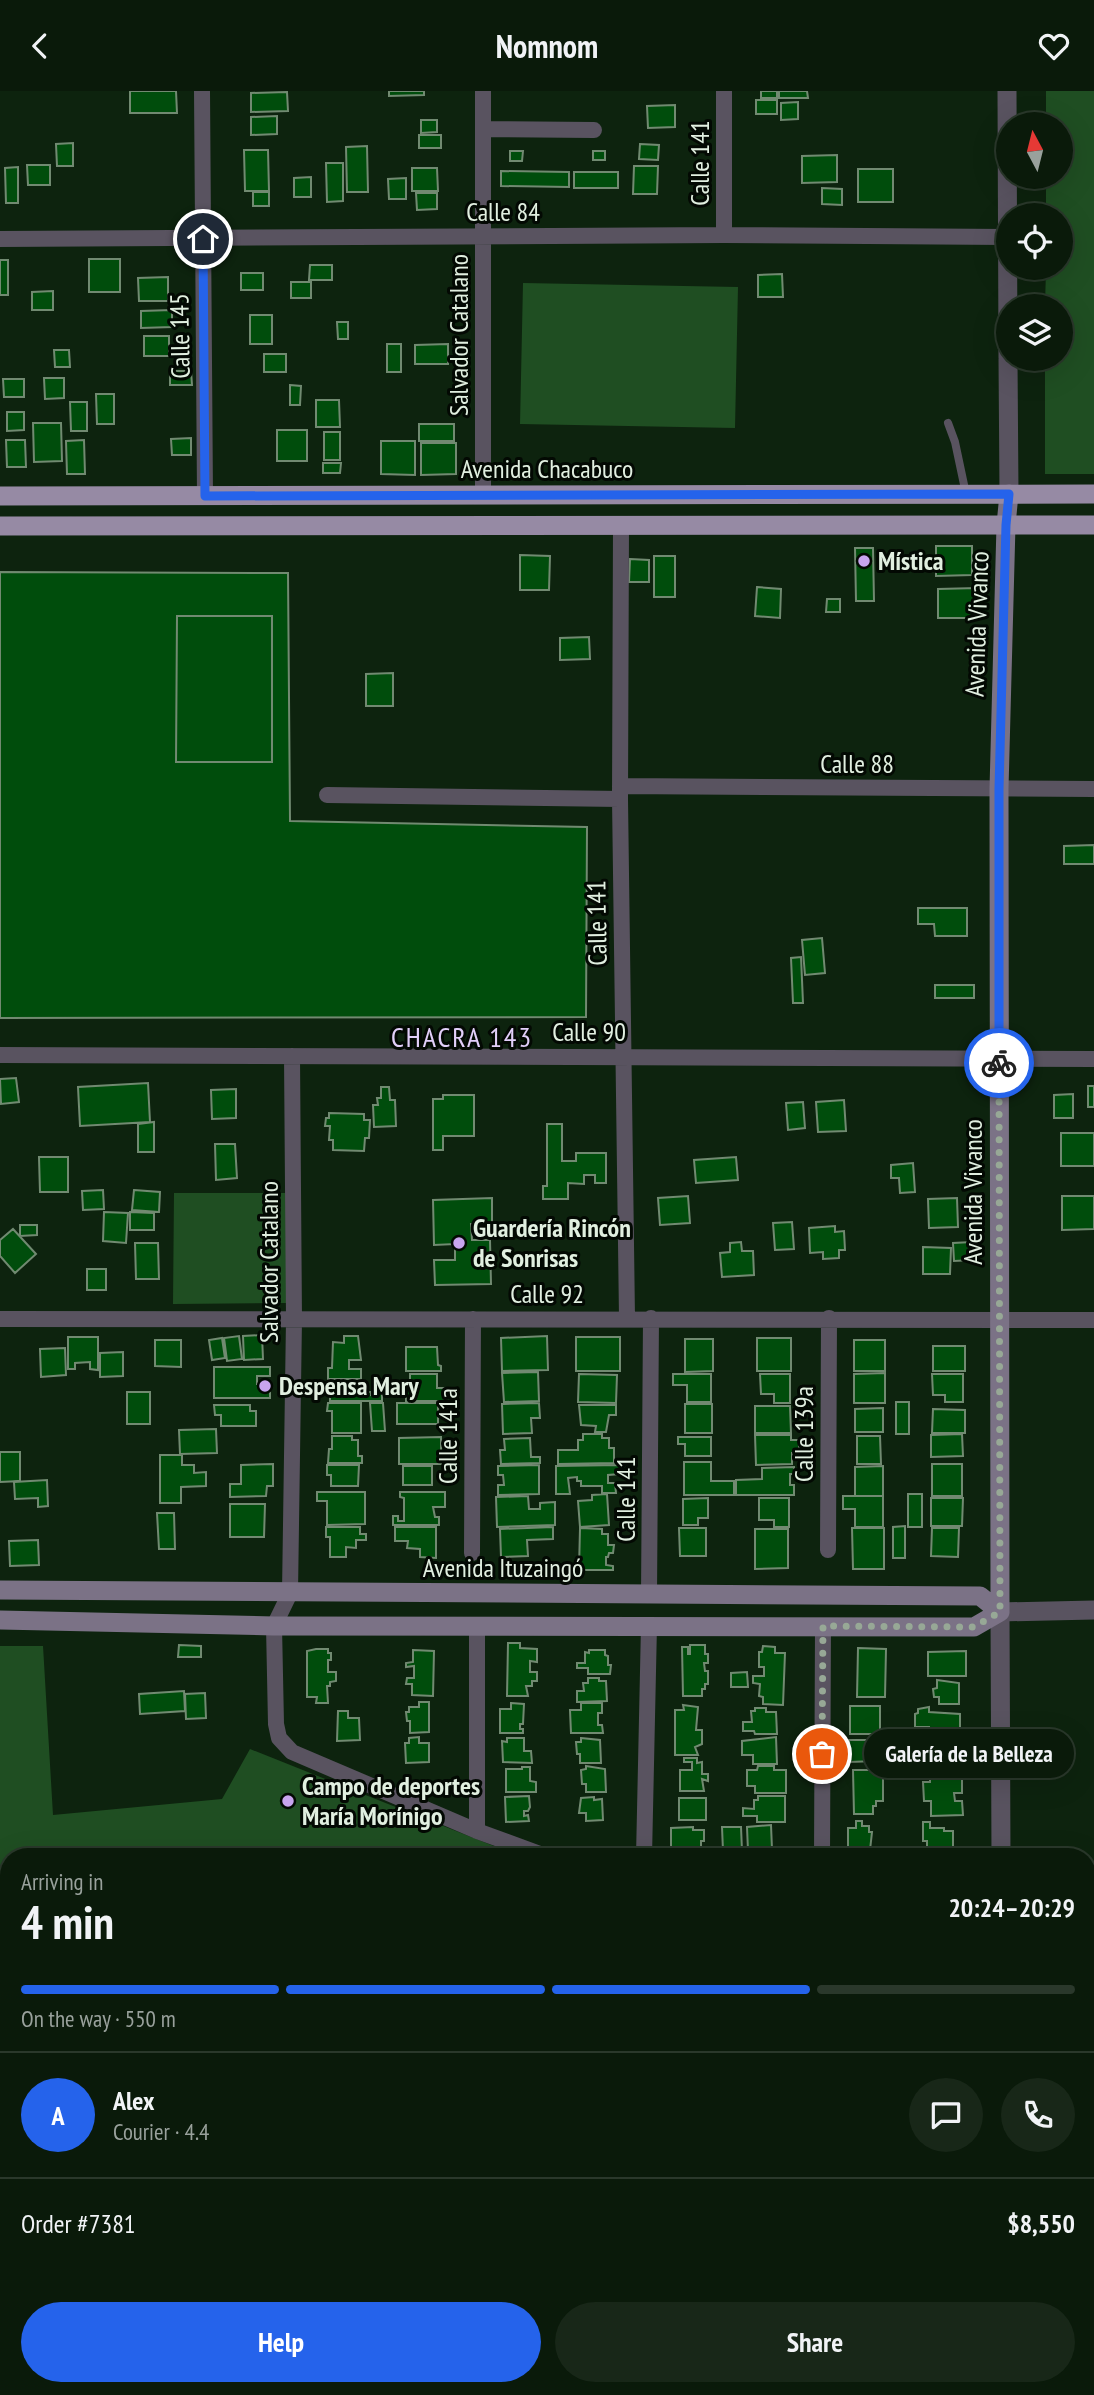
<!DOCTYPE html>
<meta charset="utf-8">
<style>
body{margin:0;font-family:"PT Sans Narrow",sans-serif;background:#182718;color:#f1f3f6;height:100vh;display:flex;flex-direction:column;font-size:26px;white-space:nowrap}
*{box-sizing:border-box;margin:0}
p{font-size:23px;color:#99a19c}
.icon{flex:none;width:38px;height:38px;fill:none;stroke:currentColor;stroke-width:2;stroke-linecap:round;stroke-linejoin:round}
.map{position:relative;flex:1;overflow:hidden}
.sheet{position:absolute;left:0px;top:1757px;width:1096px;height:548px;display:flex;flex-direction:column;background:#0a1a0a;border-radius:28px 28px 0 0;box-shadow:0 7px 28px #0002,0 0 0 2px #2a382b}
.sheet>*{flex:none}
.needle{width:46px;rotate:353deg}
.buttons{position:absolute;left:996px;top:21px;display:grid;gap:14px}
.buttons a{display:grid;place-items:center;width:77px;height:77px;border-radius:50%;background:#0a1a0a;box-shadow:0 7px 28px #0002,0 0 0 2px #2a382b;font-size:35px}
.pin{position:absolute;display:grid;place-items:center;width:60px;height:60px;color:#fff;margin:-30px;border:4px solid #fff;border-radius:50%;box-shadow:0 2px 7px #0007}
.courier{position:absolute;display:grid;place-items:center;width:70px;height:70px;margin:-35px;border:5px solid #2563eb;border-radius:50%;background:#fff;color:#222;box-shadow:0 2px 9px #0007}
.bubble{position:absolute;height:49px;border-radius:24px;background:#0a1a0a;box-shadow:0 7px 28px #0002,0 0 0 2px #2a382b;font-size:23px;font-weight:600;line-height:49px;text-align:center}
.head em{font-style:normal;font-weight:600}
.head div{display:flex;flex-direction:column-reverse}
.head{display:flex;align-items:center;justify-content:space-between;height:119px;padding:0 21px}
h1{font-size:46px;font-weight:600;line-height:52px}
.bar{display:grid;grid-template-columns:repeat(4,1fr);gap:10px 7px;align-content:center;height:84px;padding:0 21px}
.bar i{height:9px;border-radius:5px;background:#2a382b}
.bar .on{background:#2563eb}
.bar p{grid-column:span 4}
.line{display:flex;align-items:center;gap:18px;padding:0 21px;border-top:2px solid #2a382b}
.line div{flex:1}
.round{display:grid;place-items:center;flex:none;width:74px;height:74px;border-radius:37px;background:#182718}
.button{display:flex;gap:14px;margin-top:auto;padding:14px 21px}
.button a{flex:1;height:80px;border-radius:42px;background:#2563eb;color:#fff;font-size:28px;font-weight:600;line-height:80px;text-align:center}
.button a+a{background:#182718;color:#f1f3f6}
header{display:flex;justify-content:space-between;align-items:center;height:91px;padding:0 21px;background:#0a1a0a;font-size:32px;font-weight:600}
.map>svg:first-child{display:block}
.green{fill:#1f4e22}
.water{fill:#120121}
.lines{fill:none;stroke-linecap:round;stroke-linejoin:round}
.stream{stroke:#120121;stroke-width:6}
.building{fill:#004d0c;stroke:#718a71;stroke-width:2}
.service{stroke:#595360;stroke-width:8}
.minor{stroke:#595360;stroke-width:16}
.tertiary{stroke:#595360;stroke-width:19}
.secondary{stroke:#7b7286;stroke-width:19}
.primary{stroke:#968aa4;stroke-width:19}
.done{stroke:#97a896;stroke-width:7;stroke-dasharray:0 12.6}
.route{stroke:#2563eb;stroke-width:9}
.poi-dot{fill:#c8a5ee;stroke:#030903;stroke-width:2.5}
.labels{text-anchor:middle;stroke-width:6;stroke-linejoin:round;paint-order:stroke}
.street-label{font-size:26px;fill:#e1efe0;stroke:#030903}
.poi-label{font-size:26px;font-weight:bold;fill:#e1efe0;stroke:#030903;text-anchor:start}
.neighbourhood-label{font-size:28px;letter-spacing:2px;fill:#e2cff9;stroke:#030903}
</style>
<header><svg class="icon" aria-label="back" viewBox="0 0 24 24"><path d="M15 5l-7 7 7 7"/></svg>Nomnom<svg class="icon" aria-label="heart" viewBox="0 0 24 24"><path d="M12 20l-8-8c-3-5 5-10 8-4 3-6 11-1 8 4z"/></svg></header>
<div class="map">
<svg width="1094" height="2304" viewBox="0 0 1094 2304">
<rect width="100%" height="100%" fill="#0d230e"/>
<!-- green -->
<path class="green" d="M1046,0H1094V383H1045V268H1060V215H1045L1046,177H1060V124H1046V86H1060V33H1046Z
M523,192L738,196L735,337L520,333Z
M174,1102H287L286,1212L173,1213Z
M0,1555H43L53,1724L222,1708L250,1658L521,1766H9V1936L0,1935Z
M9,1999V2143L0,2139V2002Z"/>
<!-- water -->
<path class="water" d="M0,1935L9,1936V1999L0,2002Z"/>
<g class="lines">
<!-- stream -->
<path class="stream" d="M0,1885L7,1942
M1087,1987L1094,1988"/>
</g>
<!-- building -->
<path class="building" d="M130,0H176L177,22H130Z
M389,0H424V4L389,5Z
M761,0H777V7H761Z
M779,0H807L808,7H779Z
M287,1L288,20L251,21V2Z
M756,9H777V23H756Z
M798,11V28L781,29V12Z
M675,14V36L648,37L647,15Z
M277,25V43L251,44V26Z
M421,29H437V41L421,42Z
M419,44H441V57H419Z
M73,52V75H57L56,53Z
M640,53L659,54L658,69L639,68Z
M367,55L368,101H347L346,56Z
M244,59H268L269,100H245Z
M510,60H523L522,70H510Z
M593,60H605V69H593Z
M837,64V91L802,92V65Z
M326,72H343V110L327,111Z
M27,74H50V94H28Z
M634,75H658L657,103H633Z
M18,76V112H6L5,77Z
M412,77H437L438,100H412Z
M858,78H893V111H858Z
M501,80L569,81V96L501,95Z
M574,81H618V97H574Z
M311,86V106H294V87Z
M406,87V108H389L388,88Z
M822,97L842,98V114L822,113Z
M253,101H269V115H253Z
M416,102H437V118L417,119Z
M89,168H120V201H89Z
M0,169H8V204H0Z
M310,174H332V189H309Z
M241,182H263V199H241Z
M782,183L783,206H758V184Z
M168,186V210H139L138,187Z
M291,191H311V207H291Z
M53,200V219H32V201Z
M172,219V236L141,237V220Z
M250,224H272V253H250Z
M337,231H348V248H338Z
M144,245H169V265H144Z
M387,253H401V281H387Z
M448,253V273H415V254Z
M54,259H69L70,276H55Z
M264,263H286V281H264Z
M170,280H191L192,294H170Z
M44,287H64V307L45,308Z
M3,288H24V306H4Z
M290,294L301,295L300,314H290Z
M96,303H114V333H97Z
M316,309H339L340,336H316Z
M70,311H87V340H71Z
M7,321H24V339L7,340Z
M33,332H61L62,370L34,371Z
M419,333H454V350H419Z
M277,339H307V370H277Z
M324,341H340V369H324Z
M191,347V364H172L171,348Z
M6,349H25L26,376H7Z
M84,349L85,383H67L66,350Z
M381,350H415V384L381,383Z
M421,352H456V383L421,384Z
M323,372H341L340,382H323Z
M936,455H972V484L936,485Z
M855,457H873L874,510H856Z
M520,464L550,465L549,499H520Z
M654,465H675V506H654Z
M630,468L649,469V491H629Z
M0,481L288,482L290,730L587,736L586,926L0,927Z
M757,496L781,498L780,527L755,525Z
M977,497V527H938V498Z
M827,508H840V521H826Z
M177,525H272V671H176Z
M589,546L590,568L560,569V547Z
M393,582V615H366V583Z
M1094,754V773H1064V755Z
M918,817H967V845H935L934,833H918Z
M822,847L825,882L805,884L802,849Z
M801,866L803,912H793L791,867Z
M935,894H974V907H935Z
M16,987L19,1011L1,1013L0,988Z
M148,992L150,1031L80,1035L78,996Z
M1088,995H1094V1016H1088Z
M381,996H389L390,1009H395L396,1035L374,1036L373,1014H378L377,1007H381Z
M236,998V1027L212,1028L211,999Z
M1073,1003V1027H1054V1004Z
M443,1004H474V1045H443V1059H433V1008H443Z
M844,1009L846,1040L818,1041L816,1011Z
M803,1011L805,1037L788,1039L786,1012Z
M329,1022L364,1023V1029H370L369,1047H365L364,1060L333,1059V1049H329L330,1035H325L326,1027H329Z
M154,1031V1061H138V1033Z
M547,1033H562V1070H576V1062H606V1092H595V1084H584V1093L568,1092V1108H543V1095H547Z
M1061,1042H1094V1075H1061Z
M215,1053H235L237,1087L216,1089Z
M39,1066H68V1101H40Z
M736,1066L738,1089L696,1092L694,1069Z
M913,1072L915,1101L900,1102L899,1087H891V1074Z
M103,1099L104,1118L83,1119L82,1100Z
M134,1099L160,1101L159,1121L132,1119Z
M688,1105L690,1132L660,1134L658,1107Z
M1062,1105H1094V1138L1062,1139Z
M492,1107V1132L471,1133L472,1149H490L491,1193L435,1194L434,1169H455V1153L434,1154L433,1109Z
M957,1107L958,1136L929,1137L928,1108Z
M104,1121L128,1122L126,1152L103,1150Z
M130,1121L154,1122V1139H130Z
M792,1131L794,1158L775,1159L773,1132Z
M20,1134H37V1144L20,1145Z
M835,1135V1141L844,1140L845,1159H839V1167L823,1168V1161L810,1162L809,1137Z
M13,1138L36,1163L15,1182L0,1165V1149Z
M741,1151L742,1160H753L754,1184L722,1186L720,1162L730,1161V1152Z
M972,1151L973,1169L954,1170L953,1152Z
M135,1152H158L159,1188H136Z
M923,1156L951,1157L950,1183H923Z
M87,1178H106V1199H87Z
M262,1244L263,1268L244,1269L243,1245Z
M239,1245L242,1268L227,1270L224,1247Z
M344,1245H358L361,1269H349V1278H361V1288H328V1277H332L333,1251L344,1252Z
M547,1245L548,1279L502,1280L501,1247Z
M68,1246H98V1279L90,1278V1271L75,1272V1278H68Z
M576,1246H620V1280H576Z
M222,1247L225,1267L212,1269L209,1249Z
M757,1247H791V1280H757Z
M685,1248H713V1280L685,1281Z
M155,1249H181V1276L155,1275Z
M854,1249H885V1280H854Z
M933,1255H965V1280H933Z
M406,1256H437L438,1274L441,1275V1280H406Z
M65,1257L66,1284L41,1286L40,1258Z
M123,1261V1285L100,1286V1262Z
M214,1276H270V1285H257V1293H270V1307H214Z
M538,1281L539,1310L504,1311L502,1282Z
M885,1282V1312H854V1283Z
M410,1283H437V1297H444V1310H406V1295H410Z
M579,1283L617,1284L616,1312L578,1311Z
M673,1283H711V1311H687V1294H673Z
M760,1283H790V1312H774V1303H761Z
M932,1283H963V1311H945V1304H933Z
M356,1291H363L366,1301H371V1304L382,1301V1310H330V1296L356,1297Z
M127,1301H150V1333H127Z
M896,1311H909V1343H896Z
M328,1312H361V1342H332V1320H327Z
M370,1312H383L385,1340H372Z
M397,1312H438V1333H397Z
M539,1312L540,1327H531L532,1342L503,1343L502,1313Z
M685,1313H712V1342H685Z
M214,1314H250V1320H256V1335H221V1324H215Z
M579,1314H616V1324H609L606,1341H595L596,1335L581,1334Z
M755,1315H790L791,1342H755Z
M883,1317V1341H855V1318Z
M933,1318L965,1319V1342H932Z
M216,1338L217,1362L180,1363L179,1339Z
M583,1343H602V1347H609V1357H614V1372L558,1373V1359H578V1349H583Z
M962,1343L963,1365L931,1366V1344Z
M755,1344H791V1349H799V1362H792V1373L756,1374Z
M332,1345H352V1349H358V1365H362V1372H328L329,1358H332Z
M857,1345H880L881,1373H857Z
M441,1346V1373H399V1347Z
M678,1346H711V1365H685V1353H678Z
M530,1347L531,1366H540V1372L501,1373L500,1359H505L504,1348Z
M0,1361H20V1390L0,1391Z
M160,1364H182V1374H194V1382L206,1381V1395L181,1396V1412H160Z
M684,1371H711V1390H734V1404H684Z
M273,1373V1395H267L266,1405L230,1406V1393H241V1374Z
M932,1373H962V1405H932Z
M327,1374H359L358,1395H331V1384H327Z
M539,1374V1403L498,1404V1394H504L503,1384H498V1375Z
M620,1374V1383L608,1384V1392H615L616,1402H602V1395H581V1390H577V1386L568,1387L570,1403H556V1375Z
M403,1375H432V1394H403Z
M883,1375V1405H855V1376Z
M794,1376V1383H790V1394H794V1404H736V1389L762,1388V1377Z
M47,1389L48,1415L38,1416V1407L15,1408L14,1391Z
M317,1401H365V1433L327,1434V1410H317Z
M400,1401H445V1416H433L435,1426H439V1434H393V1425H398V1430H404V1407L400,1406Z
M607,1403L609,1434L580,1436L578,1410L592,1409V1404Z
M908,1403H922V1436H908Z
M528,1405L529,1418H540V1412L555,1411V1434L497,1436L496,1406Z
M843,1405H883V1436H855V1418H843Z
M708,1407V1427H698V1434H683V1408Z
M759,1407H789V1436H774V1429H759Z
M931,1407H963L962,1435H931Z
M230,1413H265L264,1446H230Z
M157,1422H174L175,1458H159Z
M905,1435V1467H893V1436Z
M326,1436H360V1443H366V1449H356V1457L346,1456V1466H330V1446H326Z
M395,1436H436V1467L420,1466V1458L407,1457L408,1450H395Z
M553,1436V1448L527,1449L528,1465L501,1466L500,1438Z
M580,1437L602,1438V1443H608V1454H614L613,1462H609L608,1466H606V1474L613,1475V1479H579Z
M679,1437H706V1465H680Z
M852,1437H884V1478H853Z
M932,1437H959L958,1466L931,1465Z
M755,1438H788V1477L755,1478Z
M38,1449L39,1474L10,1475L9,1450Z
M508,1552H520V1557L537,1558V1571L530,1570V1581H537V1590H532V1595H526L528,1605H507Z
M179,1554L201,1555V1566H178Z
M690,1554H705V1563H708V1572H704L705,1580H708V1593H705V1598H702V1605H683L682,1556H688V1563H690Z
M763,1555L775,1556V1562H785L783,1614L763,1613V1606L759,1605L760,1593L753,1592V1585H764V1576H759V1561H762Z
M858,1557L886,1558L885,1606H857Z
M316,1558H328V1562H331V1569H328V1581H336V1590L330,1591V1595H327L328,1612H316L317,1606H307V1560Z
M413,1559L434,1560L433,1605L412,1604V1593H406L407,1587H414V1575L406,1576V1572L413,1571Z
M589,1559H605V1564L608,1565V1574H611L610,1583H588V1577H577V1572H585V1561L589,1562Z
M966,1560V1585H928V1561Z
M747,1581L748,1596H731V1582Z
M588,1587H599V1590H606L607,1610L577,1611V1600H584L583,1592H588Z
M937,1589L959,1592V1613H939V1606H934L933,1598L937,1597Z
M184,1600L185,1620L140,1623L139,1603Z
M205,1602L206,1627L186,1628L185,1603Z
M419,1611H429V1641L410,1642V1630H407L406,1621H409V1616H419Z
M511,1612L524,1613L523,1633H520V1638H523V1642H500V1618H511Z
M581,1612H602V1622H598V1634H602L603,1642H571L570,1619H581Z
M683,1614L698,1616L696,1639H702V1653L695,1656L698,1664H675V1619H684Z
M850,1615H880V1643H850Z
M929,1616V1621L960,1623V1644H929V1636H915V1623L918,1622V1618Z
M755,1617H766V1621H776L777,1643H755L754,1640H743V1631H752L751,1620H755Z
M338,1620H348V1627H359L360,1649L337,1650Z
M419,1646V1652H429V1671L406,1672L405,1652H409V1647Z
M776,1646L777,1673H753V1664H742V1650Z
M507,1647H524V1660H531L532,1672L503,1671L502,1650L507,1651Z
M581,1647L600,1649L601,1672H580V1663H577L576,1651H581Z
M929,1648L947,1651V1659H957V1672L929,1673V1668H916V1661H925V1653H929Z
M849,1649H875V1670L850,1671Z
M684,1667H697V1672L702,1671V1683H708V1690L702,1688L704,1700H680V1679H692V1671H684Z
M586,1675L605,1678L606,1701H586V1693H582L581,1679L586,1678Z
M758,1675H774V1679H786V1702H755V1695H747V1679H757Z
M522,1676H530V1690L536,1691V1701H506V1678H522Z
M853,1679H883V1710H876V1715H873V1723H854Z
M937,1681H953V1688H962V1702H954L955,1710H962L963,1724L931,1725V1710H924L923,1691H930V1685H938Z
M529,1705L530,1716L528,1720H524V1725L528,1724L529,1730L506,1731L505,1706Z
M758,1705H785V1731H757V1725H743V1717L754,1718V1709H758Z
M594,1706V1709L602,1708L603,1729L586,1730V1722H579L581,1707Z
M679,1707H706V1729H679Z
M856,1730H862V1735H869V1741H872L870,1759L848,1760V1737H856Z
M923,1731H930V1737H944V1740H953V1761L927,1762V1750H923Z
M771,1734L772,1758L748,1760L747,1736Z
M693,1736V1739H704V1750H701V1766H671V1737Z
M722,1736H741L742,1760H723Z
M787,1758L788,1766H757V1761Z
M0,2274H9V2296H43V2302L0,2303Z
M50,2296H106V2300H96V2303L66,2304V2298L50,2299Z
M112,2296H138V2301H112Z
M157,2296H179V2300H157Z
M181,2296H204V2301L181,2302Z
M223,2296H270V2300L223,2301Z
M275,2296H311V2304H275Z
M581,2296H615V2304H581Z
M693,2296H726L727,2304H693Z
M759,2296H792V2304H759Z
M846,2296H895V2304H847Z
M926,2296H961L962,2304H926Z
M518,2298L545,2299V2304H518Z"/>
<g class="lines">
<!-- service -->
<path class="service" d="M948,332L955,351L966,403"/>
<!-- minor -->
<path class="minor" d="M202,0L205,405
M483,0V404
M483,38L594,39
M724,144V0
M0,148L724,144L1007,146
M621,435L620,708L627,1227
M620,695L1094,698
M327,704L620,708
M0,964L1094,968
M292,965L294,1228L290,1502L274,1535L276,1633L279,1647L292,1661L477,1740L548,1766
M0,1228L1094,1229
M828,1459L829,1227
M472,1462L473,1228
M649,1504L651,1227
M477,1534V1740
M644,1766L649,1534
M822,1766L823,1535
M0,2242H9
M336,2296V2304
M475,2296V2304
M663,2296V2304
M831,2296V2304"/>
<!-- tertiary -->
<path class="tertiary" d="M1007,0L1008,267
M1008,268L1009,403
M1001,1766L1000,1521L1094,1519
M1005,2296V2304"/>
<!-- secondary -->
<path class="secondary" d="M0,1499L980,1505L1000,1521
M1000,1521L999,698L1006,434L1009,403
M0,1529L274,1535L974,1536L1000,1521"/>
<!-- primary -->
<path class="primary" d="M0,405L1094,403
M0,435L1094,434"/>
</g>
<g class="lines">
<!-- done -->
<path class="done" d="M822,1663L823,1535L974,1536L1000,1521L999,972"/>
<!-- route -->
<path class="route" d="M203,148L205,405L1009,403L1006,434L999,698V972"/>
</g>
<!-- markers -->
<g class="poi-dot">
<circle cx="864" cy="470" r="7"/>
<circle cx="459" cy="1152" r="7"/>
<circle cx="265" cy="1295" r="7"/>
<circle cx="288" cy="1710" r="7"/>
</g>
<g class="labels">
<!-- street labels -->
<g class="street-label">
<text transform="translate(700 72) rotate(-90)" y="9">Calle 141</text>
<text x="503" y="130">Calle 84</text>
<text transform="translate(459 244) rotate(-90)" y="9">Salvador Catalano</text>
<text transform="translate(180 245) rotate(-91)" y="9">Calle 145</text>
<text x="547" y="387">Avenida Chacabuco</text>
<text transform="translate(977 533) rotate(-88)" y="9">Avenida Vivanco</text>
<text x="857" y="682">Calle 88</text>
<text transform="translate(597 832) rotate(-91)" y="9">Calle 141</text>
<text x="589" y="950">Calle 90</text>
<text transform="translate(973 1101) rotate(-90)" y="9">Avenida Vivanco</text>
<text transform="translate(269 1171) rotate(-90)" y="9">Salvador Catalano</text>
<text x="547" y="1212">Calle 92</text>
<text transform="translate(804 1343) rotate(-90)" y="9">Calle 139a</text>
<text transform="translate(448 1345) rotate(-90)" y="9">Calle 141a</text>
<text transform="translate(626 1408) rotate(-90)" y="9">Calle 141</text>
<text x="503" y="1486">Avenida Ituzaingó</text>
</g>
<!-- poi labels -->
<g class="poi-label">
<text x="878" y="479">Mística</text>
<text x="473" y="1146">Guardería Rincón<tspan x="473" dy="30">de Sonrisas</tspan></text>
<text x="279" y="1304">Despensa Mary</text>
<text x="302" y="1704">Campo de deportes<tspan x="302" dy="30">María Morínigo</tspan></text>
</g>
<!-- neighbourhood labels -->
<g class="neighbourhood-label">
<text x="462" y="956">CHACRA 143</text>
</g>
</g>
</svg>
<div class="buttons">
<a><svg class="needle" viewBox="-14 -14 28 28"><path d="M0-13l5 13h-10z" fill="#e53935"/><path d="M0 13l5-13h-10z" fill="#99a19c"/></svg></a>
<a><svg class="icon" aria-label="locate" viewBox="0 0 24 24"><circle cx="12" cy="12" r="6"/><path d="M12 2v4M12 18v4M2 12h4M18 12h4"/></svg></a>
<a><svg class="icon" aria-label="layers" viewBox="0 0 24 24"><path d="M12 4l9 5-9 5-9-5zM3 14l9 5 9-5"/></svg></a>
</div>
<div class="pin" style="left:822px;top:1663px;background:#ea580c"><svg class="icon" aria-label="bag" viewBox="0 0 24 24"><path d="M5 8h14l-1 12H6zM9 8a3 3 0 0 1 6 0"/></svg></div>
<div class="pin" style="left:203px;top:148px;background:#1f2937"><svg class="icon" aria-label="home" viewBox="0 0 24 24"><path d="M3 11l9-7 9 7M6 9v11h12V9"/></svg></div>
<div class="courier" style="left:999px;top:972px"><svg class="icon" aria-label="bike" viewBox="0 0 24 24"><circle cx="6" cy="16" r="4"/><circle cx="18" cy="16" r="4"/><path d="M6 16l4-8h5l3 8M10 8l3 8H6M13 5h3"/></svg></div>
<div class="bubble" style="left:864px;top:1638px;width:210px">Galería de la Belleza</div>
<section class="sheet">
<div class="head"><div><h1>4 min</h1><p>Arriving in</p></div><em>20:24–20:29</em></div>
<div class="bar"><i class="on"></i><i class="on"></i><i class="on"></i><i></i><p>On the way · 550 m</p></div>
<div class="line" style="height:126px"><b class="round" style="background:#2563eb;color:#fff">A</b><div><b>Alex</b><p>Courier · 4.4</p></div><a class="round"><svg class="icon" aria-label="chat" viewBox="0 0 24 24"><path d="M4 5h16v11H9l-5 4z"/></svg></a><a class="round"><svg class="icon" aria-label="phone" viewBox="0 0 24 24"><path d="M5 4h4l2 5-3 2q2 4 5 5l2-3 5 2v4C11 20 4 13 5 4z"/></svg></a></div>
<div class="line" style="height:91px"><div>Order #7381</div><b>$8,550</b></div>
<div class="button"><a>Help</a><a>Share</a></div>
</section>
</div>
